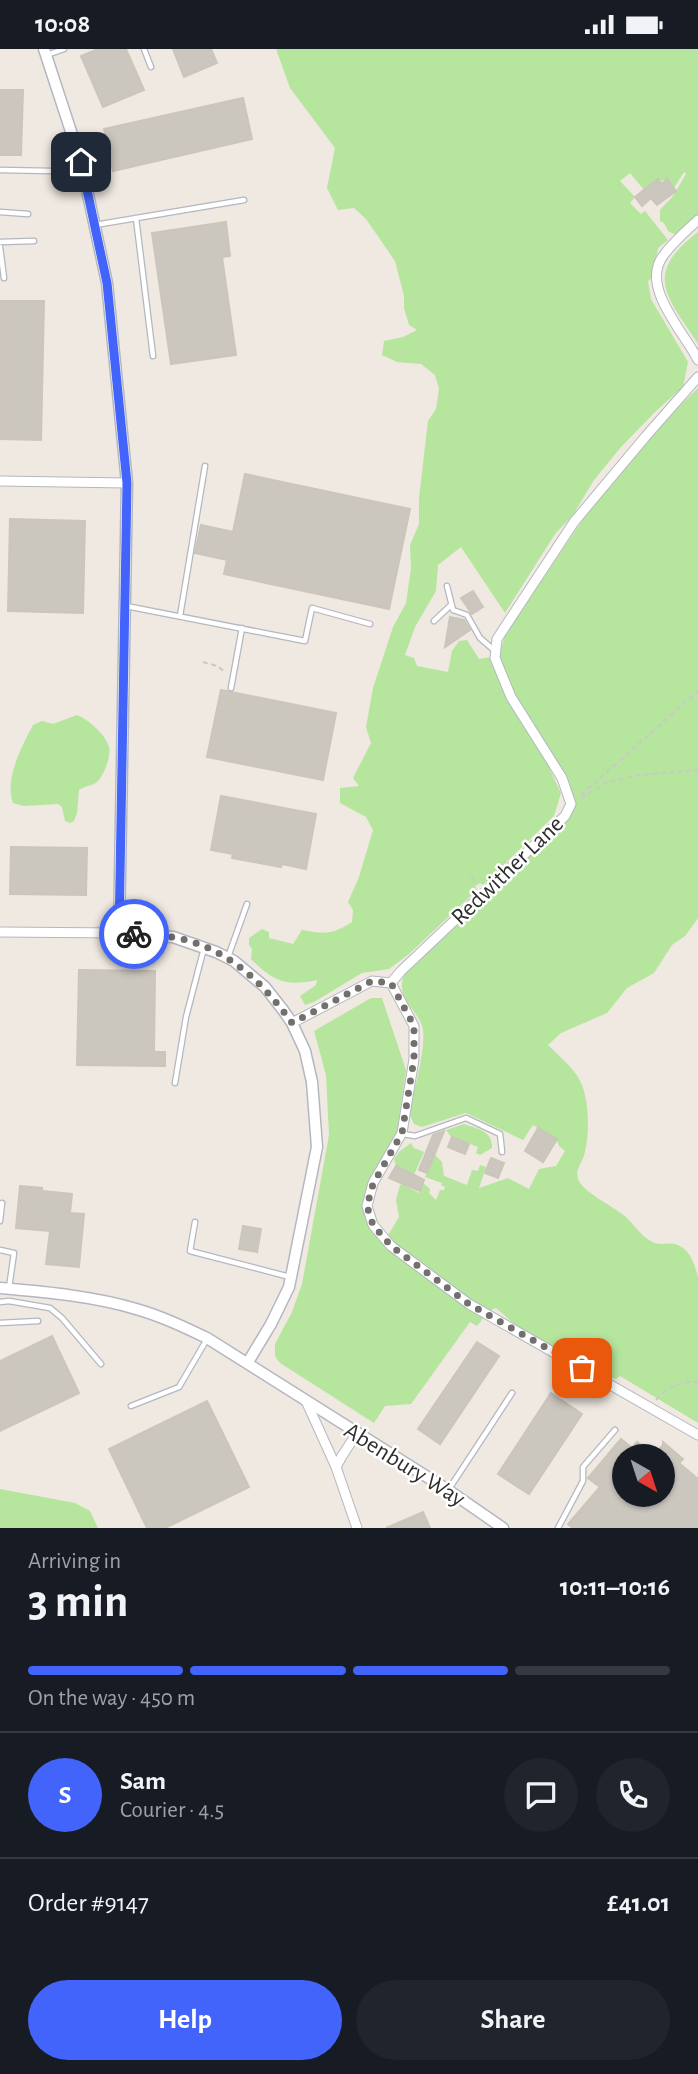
<!DOCTYPE html>
<meta charset="utf-8">
<style>
body{margin:0;font-family:"Alegreya Sans",sans-serif;background:#20242c;color:#f1f3f6;height:100vh;display:flex;flex-direction:column;font-size:26px;white-space:nowrap}
*{box-sizing:border-box;margin:0}
p{font-size:23px;color:#9ea1a6}
.icon{flex:none;width:38px;height:38px;fill:none;stroke:currentColor;stroke-width:2;stroke-linecap:round;stroke-linejoin:round}
.map{position:relative;height:1479px;overflow:hidden}
.sheet{display:flex;flex-direction:column;background:#171b24;flex:1}
.sheet>*{flex:none}
.needle{width:46px;rotate:141deg}
.tools{position:absolute;left:612px;top:1395px;display:grid;gap:14px}
.tools a{display:grid;place-items:center;width:63px;height:63px;border-radius:50%;background:#171b24;box-shadow:0 2px 5px #0004;font-size:35px}
.pin{position:absolute;display:grid;place-items:center;width:60px;height:60px;color:#fff;margin:-30px;border-radius:14px;box-shadow:0 4px 10px #0006}
.courier{position:absolute;display:grid;place-items:center;width:70px;height:70px;margin:-35px;border:5px solid #4264fb;border-radius:50%;background:#fff;color:#222;box-shadow:0 2px 9px #0007}
.head em{font-style:normal;font-weight:700}
.head div{display:flex;flex-direction:column-reverse}
.head{display:flex;align-items:center;justify-content:space-between;height:119px;padding:0 28px}
h1{font-size:46px;font-weight:700;line-height:52px}
.bar{display:grid;grid-template-columns:repeat(4,1fr);gap:10px 7px;align-content:center;height:84px;padding:0 28px}
.bar i{height:9px;border-radius:5px;background:#363941}
.bar .current{background:#4264fb}
.bar p{grid-column:span 4}
.line{display:flex;align-items:center;gap:18px;padding:0 28px;border-top:2px solid #363941}
.line div{flex:1}
.round{display:grid;place-items:center;flex:none;width:74px;height:74px;border-radius:37px;background:#20242c}
.cta{display:flex;gap:14px;margin-top:auto;padding:14px 28px}
.cta a{flex:1;height:80px;border-radius:42px;background:#4264fb;color:#fff;font-size:28px;font-weight:700;line-height:80px;text-align:center}
.cta a+a{background:#20242c;color:#f1f3f6}
.status{display:flex;justify-content:space-between;align-items:center;height:49px;padding:0 35px;background:#171b24;direction:ltr}
.status svg{height:19px;fill:currentColor}
.map>svg:first-child{display:block}
.green{fill:#b6e59e}
.building{fill:#cbc7bf;stroke:#cbc5ba;stroke-width:2}
.lines{fill:none;stroke-linecap:round;stroke-linejoin:round}
.service-casing{stroke:#b4b7c1;stroke-width:7}
.minor-casing{stroke:#b4b7c1;stroke-width:11}
.tertiary-casing{stroke:#b4b7c1;stroke-width:13}
.path{stroke:#c9c9c9;stroke-width:2;stroke-dasharray:5 3.5;stroke-linecap:butt}
.service{stroke:#fff;stroke-width:4.5}
.minor{stroke:#fff;stroke-width:9}
.tertiary{stroke:#fff;stroke-width:10}
.done{stroke:#726f6d;stroke-width:7;stroke-dasharray:0 12.6}
.route{stroke:#4264fb;stroke-width:9}
.labels{text-anchor:middle;stroke-width:5;stroke-linejoin:round;paint-order:stroke}
.street-label{font-size:24px;fill:#2e2e2e;stroke:#fff}
</style>
<div class="status"><b>10:08</b><svg viewBox="0 0 49 12"><path d="M0 12V9h3v3zM5 12V6h3v6zM10 12V3h3v9zM15 12V0h3v12zM26 1h20v11H26zM47 4h2v5h-2z"/></svg></div>
<div class="map">
<svg width="698" height="1479" viewBox="0 0 698 1479">
<rect width="100%" height="100%" fill="#efe9e1"/>
<!-- green -->
<path class="green" d="M276,0H698V167L682,183L676,186L668,182L664,174L660,172V161L673,147L686,125L684,123L674,139L667,131L659,132L658,130L644,141L630,124L620,132L635,148L630,154L641,165L645,162L668,191L658,199L652,229L648,232L651,250L688,313L683,338L655,363L621,398L594,431L573,466L555,485L505,564L461,498L438,516L436,542L415,578L405,606L414,609L417,617L448,623L452,602L459,592L467,591L479,610L491,608L509,652L545,710L561,744L554,767L483,836L480,834L475,837L477,841L409,905L389,920L362,924L314,953L305,956L300,947L316,936L317,931C286,938 273,932 251,910L252,900L249,896V889L262,880L269,883V889L293,895L302,881C324,885 332,886 352,873L353,861L348,853L359,828L373,781L366,768L340,754V739L359,737L353,729L371,694L366,678L373,639L393,578L406,554L411,519L410,496L419,475V449L428,372L436,360L439,340L435,326L421,315L397,313L382,306L384,292L403,288L417,281L409,276L404,259V247L395,212L366,170L354,159L338,161L327,139L335,99L290,39Z
M698,183V295C667,247 642,226 698,183Z
M698,339V869L685,887L672,896L654,924L627,939L607,964L561,984L548,996C558,1006 570,1016 578,1028C590,1047 590,1086 584,1107C581,1115 574,1123 579,1132C585,1144 611,1156 622,1165C632,1172 638,1184 649,1191C660,1198 664,1193 675,1195C690,1199 695,1216 698,1228V1374L620,1327L616,1330L602,1326L520,1280L496,1259L489,1262L477,1277L470,1273L411,1355L385,1357L374,1374L280,1314L275,1307V1295L292,1263L302,1235L329,1086L326,1026L314,982L371,949H382L406,1021L397,1083L370,1132L362,1158L370,1179L387,1200L423,1225L427,1217L398,1198L387,1188L399,1168L396,1151L400,1136L403,1135L419,1144L423,1134L430,1140L429,1144L436,1151L440,1141H444L445,1138L441,1136L442,1134L425,1128L434,1105L442,1113L444,1127L467,1136L472,1121L478,1122L480,1116L486,1118L479,1139L508,1129L529,1140L539,1120L556,1117L565,1102L559,1097L556,1090L533,1076L523,1091L466,1064L422,1078L414,1075L409,1064C413,1045 428,993 422,977C415,956 394,949 405,923L574,757L515,647L499,607L505,586L588,463L655,381Z
M77,666C88,670 106,686 109,698C111,707 105,723 99,731C94,737 86,736 79,741L77,764L74,772L70,774L65,772L62,758L58,755L24,757L13,754C4,730 22,697 33,676L42,672L53,675Z
M464,1075C478,1080 493,1082 492,1099L480,1106L476,1104L478,1098L451,1088L446,1081Z
M411,1094L414,1099L424,1103L414,1126L396,1117L394,1110L400,1102Z
M0,1440L75,1454L90,1462L98,1479H0Z"/>
<!-- building -->
<path class="building" d="M98,0H126L144,41L103,58L81,7Z
M173,0H211L217,14L184,28Z
M0,41H23L21,106H0Z
M243,49L252,90L113,122L104,80Z
M658,130L662,135L667,130L676,142L657,156L651,149L642,157L635,148Z
M226,173L230,207L222,208L236,306L171,315L152,184Z
M0,252H44L41,391L0,390Z
M245,425L410,460L389,560L224,525L227,511L195,504L201,476L233,483Z
M10,470L85,472L83,564L8,562Z
M473,542L483,558L472,565L461,549Z
M450,568L464,571L470,581L445,598Z
M221,641L336,664L323,731L207,708Z
M221,747L316,765L306,820L282,815L281,818L232,809L233,805L211,801Z
M11,798L87,799L86,846L10,845Z
M79,921L155,922L154,1003H165V1017L77,1016Z
M538,1079L557,1090L543,1113L525,1102Z
M444,1082L427,1124L419,1121L433,1086Z
M452,1088L469,1095L465,1105L448,1098Z
M491,1109L504,1114L498,1129L485,1124Z
M396,1117L424,1131L420,1142L389,1129Z
M20,1137L42,1139V1142L72,1145L70,1164L84,1165L79,1218L46,1215L50,1182L16,1179Z
M243,1177L261,1180L257,1203L239,1200Z
M52,1287L79,1344L0,1382V1312Z
M477,1293L499,1307L440,1395L418,1380Z
M551,1344L582,1365L529,1445L498,1425Z
M207,1352L249,1438L165,1479H147L109,1400Z
M621,1390L632,1399L637,1393L654,1407H625V1446H663V1407H654L663,1396V1393L683,1410L679,1414L698,1430V1479H573L568,1475L600,1438L588,1429Z
M423,1463L430,1479H386Z"/>
<g class="lines">
<defs>
<path id="service" d="M144,0L151,18
M47,6L64,0
M0,121L52,122L80,113
M0,163L28,165
M136,169L153,307
M95,176L244,151
M0,193L34,192
M0,198L4,229
M447,537L453,561L467,566L480,589L495,602
M126,557L305,592L312,559L370,575
M180,567L205,417
M434,572L451,556
M231,639L242,579
M228,908L247,855
M175,1034L186,968L204,899
M403,1085L415,1087L466,1069L500,1085L502,1103
M0,1172L2,1154
M195,1173L190,1202L290,1228
M0,1201L14,1204L9,1239
M0,1253L9,1252L50,1259L62,1269L101,1315
M0,1274L38,1272
M131,1357L179,1338L207,1290
M449,1440L512,1344
M558,1479L583,1432V1418L615,1381"/>
<path id="minor" d="M698,171C686,182 673,193 663,207C640,238 684,283 698,311
M0,432L127,434
M0,883L119,884
M391,934L414,977V1010L402,1084L373,1134L367,1157L373,1176L391,1197L469,1255L698,1386
M292,974L372,932L391,934L401,922L565,767L571,755L562,729L511,648L495,609L497,590L574,473L646,387L698,328
M306,1352L336,1418L357,1479
M336,1418L342,1407L357,1384"/>
<path id="tertiary" d="M44,0L81,113L107,234L127,434L119,884L173,888L216,903L234,912L265,938L283,961L292,974L305,1002L312,1033L317,1098L289,1238L271,1275L248,1313
M0,1239C45,1243 93,1247 136,1260C161,1267 184,1278 207,1289L448,1441L503,1479"/>
</defs>
<!-- service casing -->
<use href="#service" class="service-casing"/>
<!-- minor casing -->
<use href="#minor" class="minor-casing"/>
<!-- tertiary casing -->
<use href="#tertiary" class="tertiary-casing"/>
<!-- path -->
<path class="path" d="M203,613L217,617L224,622
M581,746L698,642
M581,749L605,734L640,726L698,721
M471,828L477,834
M656,1351C668,1338 680,1332 698,1333"/>
<!-- service -->
<use href="#service" class="service"/>
<!-- minor -->
<use href="#minor" class="minor"/>
<!-- tertiary -->
<use href="#tertiary" class="tertiary"/>
</g>
<g class="lines">
<!-- done -->
<path class="done" d="M134,885C147,886 160,886 172,888C225,897 262,932 292,974L372,932L391,934L414,977V1010L402,1084L373,1135L367,1157L373,1176L391,1197L469,1255L582,1319"/>
<!-- route -->
<path class="route" d="M81,113L107,234L127,434L119,884L134,885"/>
</g>
<g class="labels">
<!-- street labels -->
<g class="street-label">
<text transform="translate(507 821) rotate(-44)" y="8">Redwither Lane</text>
<text transform="translate(405 1415) rotate(32)" y="8">Abenbury Way</text>
</g>
</g>
</svg>
<div class="tools">
<a><svg class="needle" viewBox="-14 -14 28 28"><path d="M0-13l5 13h-10z" fill="#e53935"/><path d="M0 13l5-13h-10z" fill="#9ea1a6"/></svg></a>
</div>
<div class="pin" style="left:582px;top:1319px;background:#ea580c"><svg class="icon" aria-label="bag" viewBox="0 0 24 24"><path d="M5 8h14l-1 12H6zM9 8a3 3 0 0 1 6 0"/></svg></div>
<div class="pin" style="left:81px;top:113px;background:#1f2937"><svg class="icon" aria-label="home" viewBox="0 0 24 24"><path d="M3 11l9-7 9 7M6 9v11h12V9"/></svg></div>
<div class="courier" style="left:134px;top:885px"><svg class="icon" aria-label="bike" viewBox="0 0 24 24"><circle cx="6" cy="16" r="4"/><circle cx="18" cy="16" r="4"/><path d="M6 16l4-8h5l3 8M10 8l3 8H6M13 5h3"/></svg></div>
</div>
<section class="sheet">
<div class="head"><div><h1>3 min</h1><p>Arriving in</p></div><em>10:11–10:16</em></div>
<div class="bar"><i class="current"></i><i class="current"></i><i class="current"></i><i></i><p>On the way · 450 m</p></div>
<div class="line" style="height:126px"><b class="round" style="background:#4264fb;color:#fff">S</b><div><b>Sam</b><p>Courier · 4.5</p></div><a class="round"><svg class="icon" aria-label="chat" viewBox="0 0 24 24"><path d="M4 5h16v11H9l-5 4z"/></svg></a><a class="round"><svg class="icon" aria-label="phone" viewBox="0 0 24 24"><path d="M5 4h4l2 5-3 2q2 4 5 5l2-3 5 2v4C11 20 4 13 5 4z"/></svg></a></div>
<div class="line" style="height:91px"><div>Order #9147</div><b>£41.01</b></div>
<div class="cta"><a>Help</a><a>Share</a></div>
</section>
